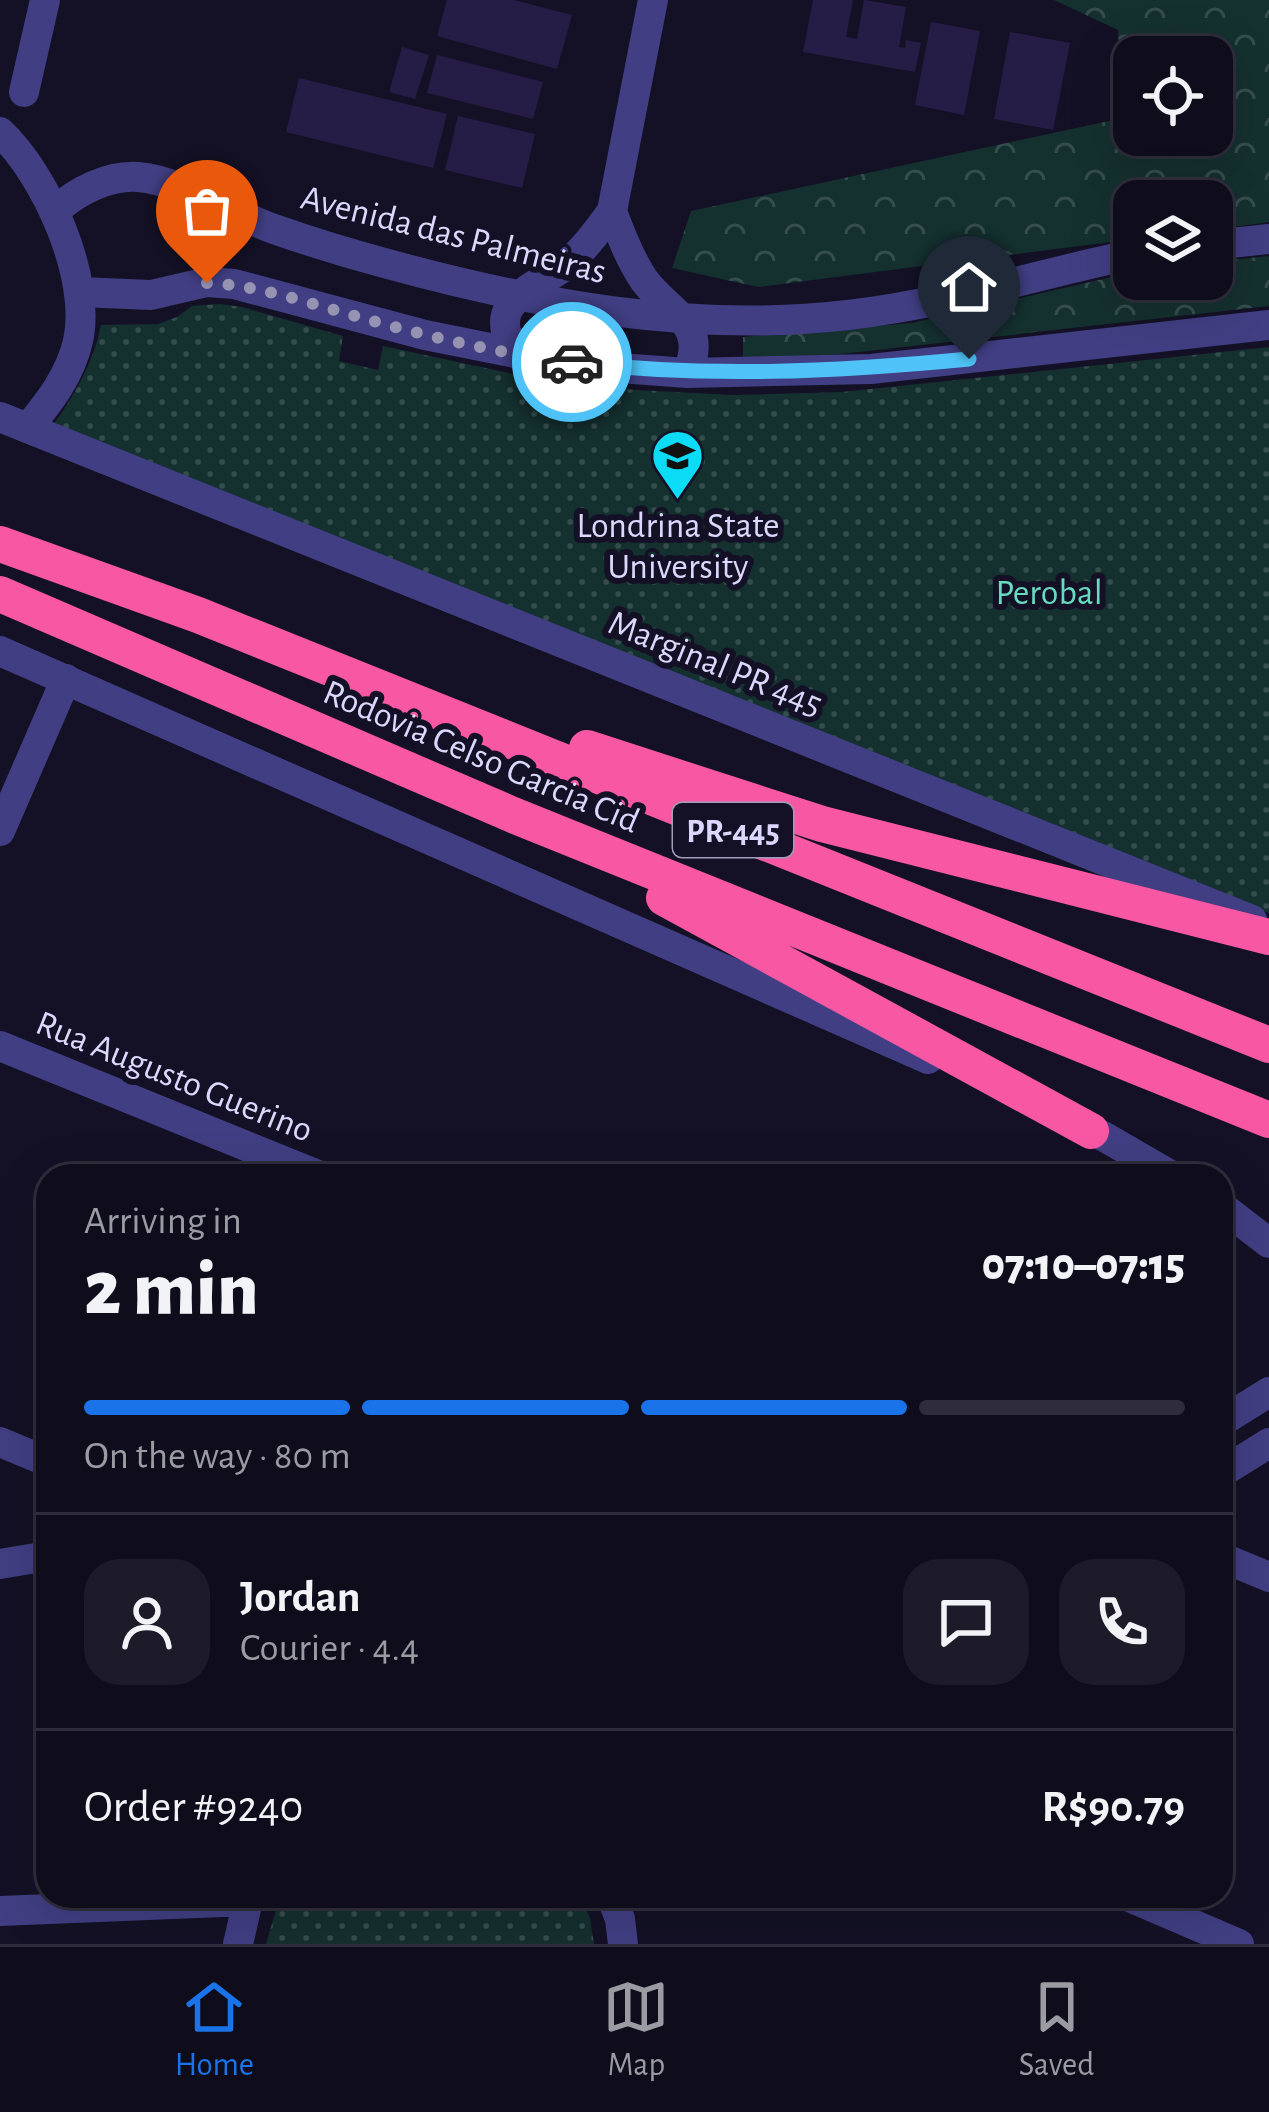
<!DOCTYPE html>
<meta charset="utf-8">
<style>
body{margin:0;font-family:"Alegreya Sans",sans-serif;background:#1d1b29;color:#f1f3f6;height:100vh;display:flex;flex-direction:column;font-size:45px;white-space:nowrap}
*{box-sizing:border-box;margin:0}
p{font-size:39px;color:#9b9ca3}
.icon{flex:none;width:66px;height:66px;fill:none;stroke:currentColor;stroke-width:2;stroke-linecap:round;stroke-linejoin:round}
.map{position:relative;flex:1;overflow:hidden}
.side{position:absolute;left:36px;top:1164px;width:1197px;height:744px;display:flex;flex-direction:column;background:#0f0d1c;border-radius:36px;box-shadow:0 12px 48px #0002,0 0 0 3px #2f2d3b}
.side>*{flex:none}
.fabs{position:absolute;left:1113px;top:36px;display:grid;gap:24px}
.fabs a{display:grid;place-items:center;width:120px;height:120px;border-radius:24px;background:#0f0d1c;box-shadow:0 12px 48px #0002,0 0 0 3px #2f2d3b;font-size:60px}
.pin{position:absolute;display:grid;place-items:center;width:102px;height:102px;color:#fff;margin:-123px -51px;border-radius:50% 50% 50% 0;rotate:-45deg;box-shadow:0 0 12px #0007}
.pin .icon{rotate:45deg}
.courier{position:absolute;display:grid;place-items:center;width:120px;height:120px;margin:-60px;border:9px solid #4fc3f7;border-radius:50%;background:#fff;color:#222;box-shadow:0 3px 15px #0007}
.summary em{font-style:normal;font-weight:800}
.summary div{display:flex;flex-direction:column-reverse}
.summary{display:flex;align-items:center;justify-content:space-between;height:204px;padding:0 48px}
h1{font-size:78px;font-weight:800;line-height:90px}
.bar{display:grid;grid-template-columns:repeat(4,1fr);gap:18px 12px;align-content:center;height:144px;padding:0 48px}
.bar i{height:15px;border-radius:9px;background:#2f2d3b}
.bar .selected{background:#1a73e8}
.bar p{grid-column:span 4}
.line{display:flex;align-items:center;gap:30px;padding:0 48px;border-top:3px solid #2f2d3b}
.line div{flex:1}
.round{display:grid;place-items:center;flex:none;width:126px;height:126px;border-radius:36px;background:#1d1b29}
.menu{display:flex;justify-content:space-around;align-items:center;height:168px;border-top:3px solid #2f2d3b;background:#0f0d1c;font-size:33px;color:#9b9ca3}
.menu a{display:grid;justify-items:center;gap:6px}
.menu .selected{color:#1a73e8}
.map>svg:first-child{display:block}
.green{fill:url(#green-dots)}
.forest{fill:url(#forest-crowns);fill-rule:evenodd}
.building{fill:#261d47}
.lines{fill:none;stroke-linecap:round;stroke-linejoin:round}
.minor{stroke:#413e83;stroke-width:30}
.tertiary{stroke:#413e83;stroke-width:30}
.motorway{stroke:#f858a3;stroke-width:36}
.done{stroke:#9692b2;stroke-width:12;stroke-dasharray:0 21.6}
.route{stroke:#4fc3f7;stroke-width:15}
.labels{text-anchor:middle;stroke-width:12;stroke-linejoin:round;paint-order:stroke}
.shield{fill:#141126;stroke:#a09cbc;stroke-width:3}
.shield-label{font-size:33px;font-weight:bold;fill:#dcd8fd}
.street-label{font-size:36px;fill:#dcd8fd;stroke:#141126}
.poi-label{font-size:36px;fill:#dcd8fd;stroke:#141126}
.park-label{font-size:36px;fill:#66dbbf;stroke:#141126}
</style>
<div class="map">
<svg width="1269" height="1944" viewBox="0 0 1269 1944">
<defs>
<pattern id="green-dots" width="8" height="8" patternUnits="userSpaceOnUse" patternTransform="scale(3)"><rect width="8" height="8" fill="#14302f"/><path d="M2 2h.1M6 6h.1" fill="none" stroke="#364d4e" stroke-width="1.8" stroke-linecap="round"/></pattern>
<pattern id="forest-crowns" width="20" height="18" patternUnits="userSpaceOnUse" patternTransform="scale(3)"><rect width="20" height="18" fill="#14302f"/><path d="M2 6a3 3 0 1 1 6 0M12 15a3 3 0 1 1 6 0" fill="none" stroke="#364d4e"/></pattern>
</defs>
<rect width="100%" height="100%" fill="#141126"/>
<!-- green -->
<path class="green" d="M220,304L242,307L343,336L339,361L378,370L383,346L541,380L635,390L733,395L842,392L1269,347V913L52,427C75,394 93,364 101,325L158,324L177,317L192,306Z
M280,1896H580L590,1918L594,1944H266Z"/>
<!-- forest -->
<path class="forest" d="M1054,0H1269V222L1212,230V201H1134V239L758,287L672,268L691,211L1123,118L1118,30ZM1134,57H1212V135H1134Z
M1269,256V306L832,355L743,358V337L912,323L1134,272V279H1212V262Z"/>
<!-- building -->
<path class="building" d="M447,0H514L572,15L557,69L437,36Z
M813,0H853L846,37L857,39L864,0L906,7L899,47L905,48L906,40L921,43L915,72L803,52Z
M931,22L980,31L964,115L915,105Z
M1010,32L1070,43L1053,130L994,119Z
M402,47L429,55L415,99L389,92Z
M437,55L543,82L533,119L427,93Z
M299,78L447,114L433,168L286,132Z
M458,116L535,134L522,188L445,170Z"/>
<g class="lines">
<!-- minor -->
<path class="minor" d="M24,92L45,0
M0,132C46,175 92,278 78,341C70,376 49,402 28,428
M55,211C77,191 108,175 138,177C179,180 234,215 274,229C311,242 350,254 388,264C538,305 692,333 848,315C945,304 1039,274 1134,254
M612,211C621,236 630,259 644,280C669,314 710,323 687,373
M1212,245L1269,239
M80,292L151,295L207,282L234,284L425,335L515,353L620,368L687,373L871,369L1269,325
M515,353C508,339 500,323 509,308C520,290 545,280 562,268C582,252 597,232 612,211L653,0
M0,831L66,679
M0,1046L320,1176
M0,1442L48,1462
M1221,1557L1269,1577
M0,1564L48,1556
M1127,1896L1239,1944"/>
<!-- tertiary -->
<path class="tertiary" d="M0,417L1252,920
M0,651L928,1059
M1071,1122L1103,1136L1172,1176
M1221,1206L1269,1243
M1221,1422L1269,1392
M1221,1473L1269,1443
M611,1896L620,1919L623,1944
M0,1911L247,1901
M238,1944L249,1896"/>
<!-- motorway -->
<path class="motorway" d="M0,544L198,615L1269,1045
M0,594L513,815L1269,1120
M587,748L822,824L1269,937
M664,898L1091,1131"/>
</g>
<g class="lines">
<!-- done -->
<path class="done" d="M207,283C259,285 311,304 362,318C430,337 501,354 572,362"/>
<!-- route -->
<path class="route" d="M572,362C705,378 836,372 969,359"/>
</g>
<!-- icons -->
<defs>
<symbol id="university-pin" viewBox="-11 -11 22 30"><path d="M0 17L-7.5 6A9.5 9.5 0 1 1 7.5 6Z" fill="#0cdbf5" stroke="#141126"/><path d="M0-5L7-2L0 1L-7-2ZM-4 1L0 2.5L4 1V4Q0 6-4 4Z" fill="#111"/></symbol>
</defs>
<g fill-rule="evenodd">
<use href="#university-pin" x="648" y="426" width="59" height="81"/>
</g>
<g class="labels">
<!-- shield labels -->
<rect class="shield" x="673" y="803" width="120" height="54" rx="9"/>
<g class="shield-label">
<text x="733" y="842">PR-445</text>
</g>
<!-- street labels -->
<g class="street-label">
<text transform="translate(454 233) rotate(14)" y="13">Avenida das Palmeiras</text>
<text transform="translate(716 662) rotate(22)" y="13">Marginal PR 445</text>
<text transform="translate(482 755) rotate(23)" y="13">Rodovia Celso Garcia Cid</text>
<text transform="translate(175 1075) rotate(22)" y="13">Rua Augusto Guerino</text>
</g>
<!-- poi labels -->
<g class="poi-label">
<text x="678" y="537">Londrina State<tspan x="678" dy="41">University</tspan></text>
</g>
<!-- park labels -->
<g class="park-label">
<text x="1049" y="604">Perobal</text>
</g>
</g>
</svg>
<div class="fabs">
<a><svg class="icon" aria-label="locate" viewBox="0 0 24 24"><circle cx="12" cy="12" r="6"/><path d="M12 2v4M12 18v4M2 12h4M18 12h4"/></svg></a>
<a><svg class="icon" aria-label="layers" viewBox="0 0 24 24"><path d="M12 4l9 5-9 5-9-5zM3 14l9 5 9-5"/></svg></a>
</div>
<div class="pin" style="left:207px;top:283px;background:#ea580c"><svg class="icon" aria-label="bag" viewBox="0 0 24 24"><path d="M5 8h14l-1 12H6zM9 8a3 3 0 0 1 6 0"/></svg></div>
<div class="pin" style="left:969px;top:359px;background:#1f2937"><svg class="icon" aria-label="home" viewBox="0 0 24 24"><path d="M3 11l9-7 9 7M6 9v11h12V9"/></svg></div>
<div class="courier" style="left:572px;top:362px"><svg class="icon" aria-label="car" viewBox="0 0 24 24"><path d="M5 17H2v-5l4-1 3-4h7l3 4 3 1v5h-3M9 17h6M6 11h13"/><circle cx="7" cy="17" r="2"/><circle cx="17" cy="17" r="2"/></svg></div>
<section class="side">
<div class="summary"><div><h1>2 min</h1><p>Arriving in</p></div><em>07:10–07:15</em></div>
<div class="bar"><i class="selected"></i><i class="selected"></i><i class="selected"></i><i></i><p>On the way · 80 m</p></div>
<div class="line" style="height:216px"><a class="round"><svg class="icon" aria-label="person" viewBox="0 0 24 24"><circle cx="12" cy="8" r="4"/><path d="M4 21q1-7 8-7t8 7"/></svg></a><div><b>Jordan</b><p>Courier · 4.4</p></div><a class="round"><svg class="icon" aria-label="chat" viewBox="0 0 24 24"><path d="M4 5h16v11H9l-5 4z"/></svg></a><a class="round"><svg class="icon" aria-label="phone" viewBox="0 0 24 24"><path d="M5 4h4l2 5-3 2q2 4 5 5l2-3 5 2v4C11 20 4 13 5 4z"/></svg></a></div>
<div class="line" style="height:156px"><div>Order #9240</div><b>R$90.79</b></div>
</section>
</div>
<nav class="menu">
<a class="selected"><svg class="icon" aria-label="home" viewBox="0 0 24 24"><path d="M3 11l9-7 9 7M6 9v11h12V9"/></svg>Home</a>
<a><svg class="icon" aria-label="map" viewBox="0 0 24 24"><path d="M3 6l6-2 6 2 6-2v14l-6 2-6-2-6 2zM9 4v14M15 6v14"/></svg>Map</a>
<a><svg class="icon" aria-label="saved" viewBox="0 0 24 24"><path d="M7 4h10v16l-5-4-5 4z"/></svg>Saved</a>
</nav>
